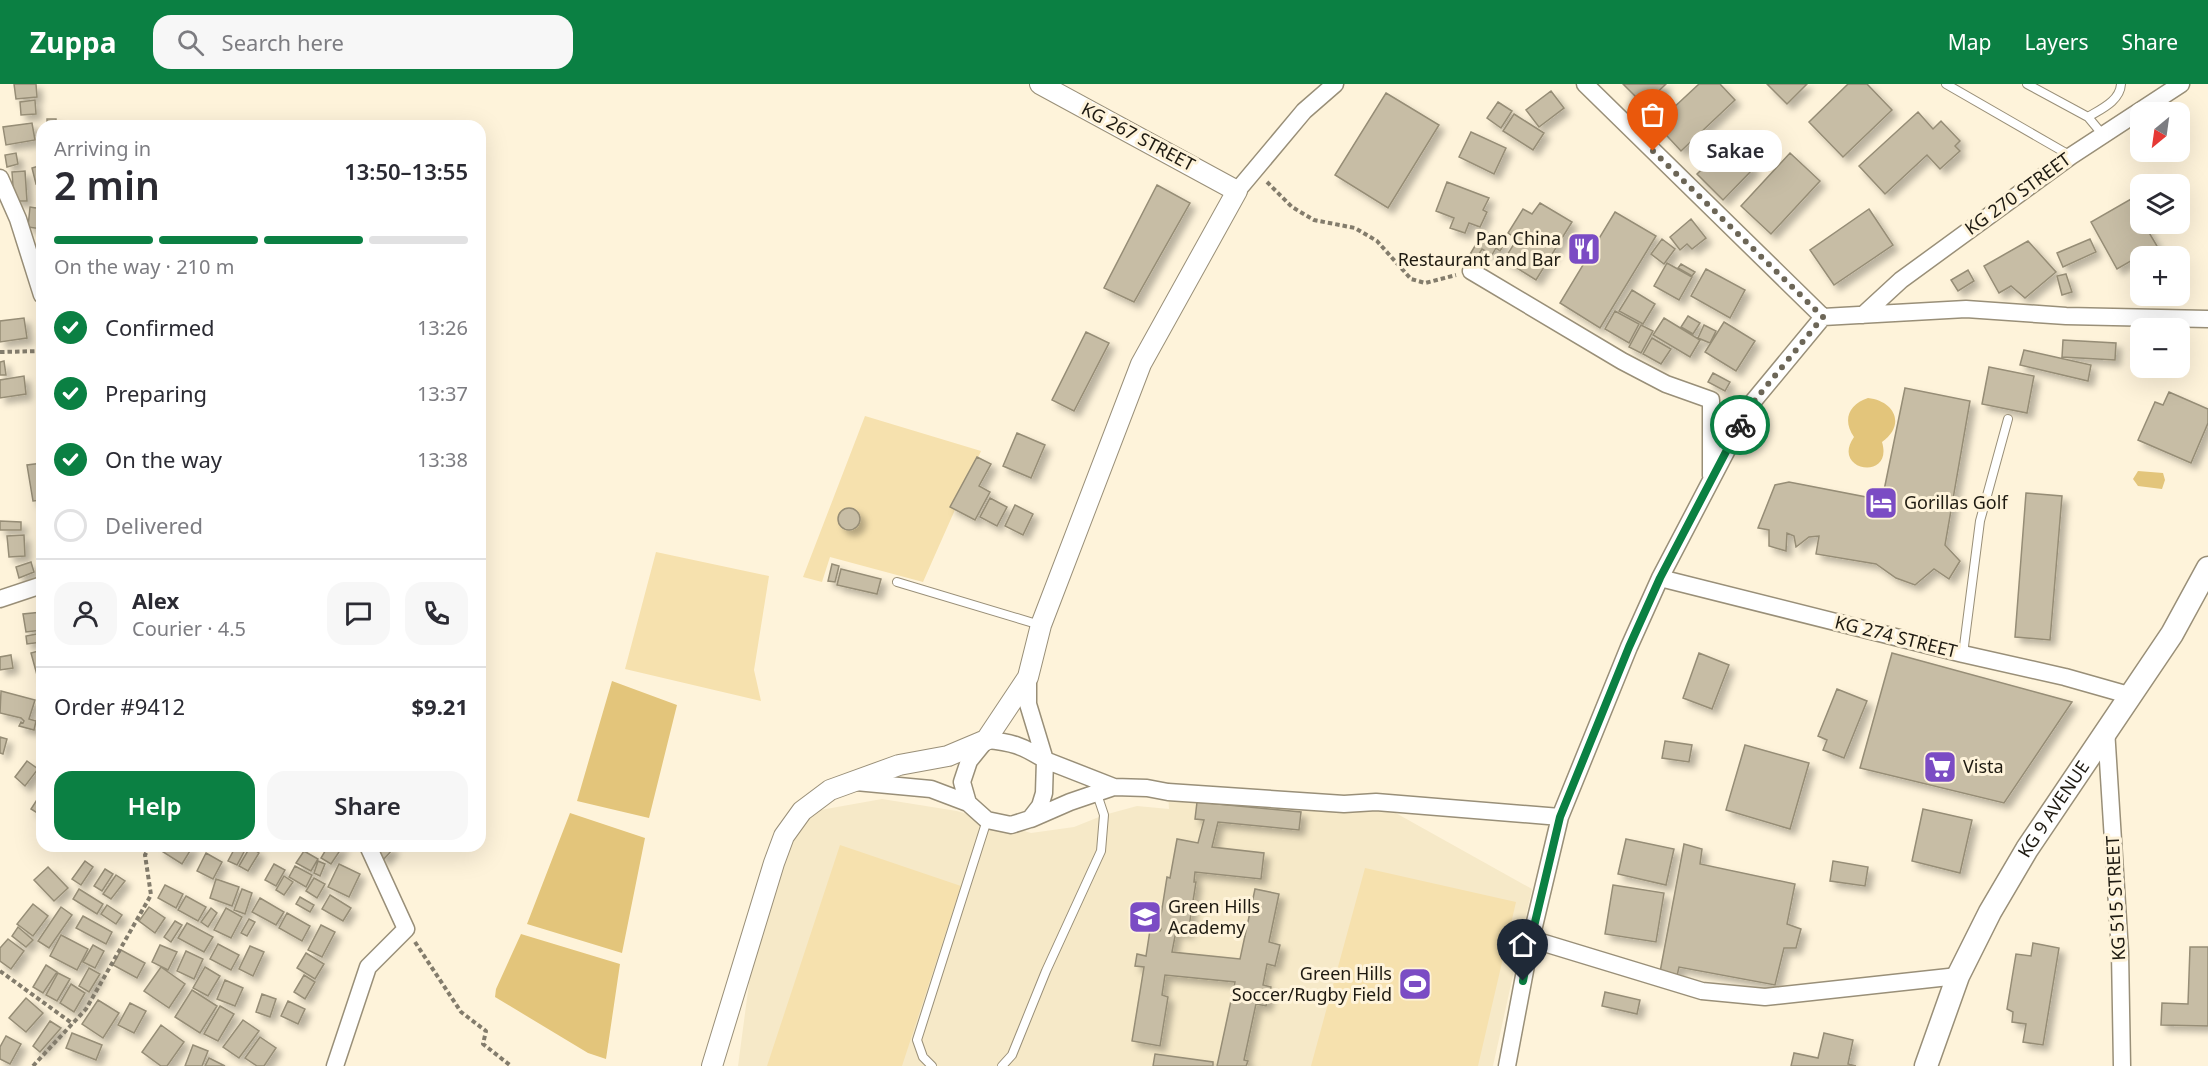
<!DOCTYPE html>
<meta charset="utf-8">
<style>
body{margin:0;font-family:"Noto Sans",sans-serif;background:#f7f7f7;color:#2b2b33;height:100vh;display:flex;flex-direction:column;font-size:22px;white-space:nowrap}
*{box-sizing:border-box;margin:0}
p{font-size:20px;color:#7c7c81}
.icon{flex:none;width:33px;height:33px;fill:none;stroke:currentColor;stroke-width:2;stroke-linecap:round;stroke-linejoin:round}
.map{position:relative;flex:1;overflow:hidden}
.drawer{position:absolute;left:36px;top:36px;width:450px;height:732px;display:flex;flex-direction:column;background:#fff;border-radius:18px;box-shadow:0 6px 24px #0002}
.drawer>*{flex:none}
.needle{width:39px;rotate:209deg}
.buttons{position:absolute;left:2130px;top:18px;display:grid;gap:12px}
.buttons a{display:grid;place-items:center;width:60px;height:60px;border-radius:12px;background:#fff;box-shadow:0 6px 24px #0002;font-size:30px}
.pin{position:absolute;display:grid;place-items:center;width:51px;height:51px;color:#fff;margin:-62px -26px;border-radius:50% 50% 50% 0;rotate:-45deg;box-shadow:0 0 6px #0007}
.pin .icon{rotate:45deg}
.courier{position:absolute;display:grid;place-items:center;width:60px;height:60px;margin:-30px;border:4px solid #0b8043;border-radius:50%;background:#fff;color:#222;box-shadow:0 2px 8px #0007}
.bubble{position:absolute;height:42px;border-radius:18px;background:#fff;box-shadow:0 6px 24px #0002;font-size:20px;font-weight:600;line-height:42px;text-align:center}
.summary em{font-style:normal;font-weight:600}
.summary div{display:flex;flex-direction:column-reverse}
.summary{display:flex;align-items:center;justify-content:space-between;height:102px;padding:0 18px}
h1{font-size:39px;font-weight:600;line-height:45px}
.bar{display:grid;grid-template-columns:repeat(4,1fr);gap:9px 6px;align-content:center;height:72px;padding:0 18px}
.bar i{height:8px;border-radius:4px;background:#e1e1e2}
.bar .current{background:#0b8043}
.bar p{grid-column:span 4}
.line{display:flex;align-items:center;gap:15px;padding:0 18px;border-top:2px solid #e1e1e2}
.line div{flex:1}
.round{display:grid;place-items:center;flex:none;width:63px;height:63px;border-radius:18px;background:#f7f7f7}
ol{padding:0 18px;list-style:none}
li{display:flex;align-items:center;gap:18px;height:66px}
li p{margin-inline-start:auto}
li .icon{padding:6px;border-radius:50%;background:#0b8043;color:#fff;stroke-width:4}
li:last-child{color:#7c7c81}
li i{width:33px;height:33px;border:3px solid #e1e1e2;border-radius:50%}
.action{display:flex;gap:12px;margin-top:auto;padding:12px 18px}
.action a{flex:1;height:69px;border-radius:18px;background:#0b8043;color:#fff;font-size:24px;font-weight:600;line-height:69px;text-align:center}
.action a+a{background:#f7f7f7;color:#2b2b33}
header{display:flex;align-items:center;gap:36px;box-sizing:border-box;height:84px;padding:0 30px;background:#0b8043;color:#fff}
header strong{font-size:28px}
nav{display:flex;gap:33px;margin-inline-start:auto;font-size:21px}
.search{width:420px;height:54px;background:#f7f7f7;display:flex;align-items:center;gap:15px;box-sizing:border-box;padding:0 21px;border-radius:18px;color:#7c7c81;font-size:22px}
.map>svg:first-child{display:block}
.built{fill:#f6e9c8}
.green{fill:#f6e1ae}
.water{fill:#e3c57b}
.building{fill:#c7bda5;stroke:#968d76;stroke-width:1.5;filter:url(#shadow)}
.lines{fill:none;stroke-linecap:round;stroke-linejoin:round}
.service-casing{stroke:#998f78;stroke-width:10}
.minor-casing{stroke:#998f78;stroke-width:19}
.tertiary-casing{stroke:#998f78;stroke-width:22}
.secondary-casing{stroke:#998f78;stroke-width:25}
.path{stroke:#837c6c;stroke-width:4;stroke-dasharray:4.5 3;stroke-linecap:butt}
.service{stroke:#fff;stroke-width:8}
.minor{stroke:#fff;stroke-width:16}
.tertiary{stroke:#fff;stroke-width:20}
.secondary{stroke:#fff;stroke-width:22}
.done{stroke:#6c6657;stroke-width:6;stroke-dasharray:0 10.8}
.route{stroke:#0b8043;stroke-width:8}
.labels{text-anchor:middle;stroke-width:6;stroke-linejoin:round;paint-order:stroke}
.street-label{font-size:18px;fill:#1e1a11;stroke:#fef3da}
.poi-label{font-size:18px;fill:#1e1a11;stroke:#fef3da;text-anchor:start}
</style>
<header>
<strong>Zuppa</strong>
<div class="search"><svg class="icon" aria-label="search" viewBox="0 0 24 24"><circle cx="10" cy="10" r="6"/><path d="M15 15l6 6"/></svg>Search here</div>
<nav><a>Map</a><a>Layers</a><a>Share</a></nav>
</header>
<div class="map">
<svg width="2208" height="982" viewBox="0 0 2208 982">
<defs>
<filter id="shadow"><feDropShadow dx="5.5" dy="5.5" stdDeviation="3" flood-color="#0004"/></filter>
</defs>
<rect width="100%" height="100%" fill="#fef3da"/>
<!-- built -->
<path class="built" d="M1168,708L1376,718L1532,805L1493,982H738L754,862L798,730L882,715L957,727L1031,749L1074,743L1104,731L1137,722L1169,725Z"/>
<!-- green -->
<path class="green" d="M865,332L981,367L923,498L830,473L822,498L803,493Z
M656,468L769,492L754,586L761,617L625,585Z
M840,761L961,802L902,982H767Z
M1365,784L1516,818L1478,982H1311Z"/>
<!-- water -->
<path class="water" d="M1868,314C1895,317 1906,341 1882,358C1894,398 1830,387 1854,353C1842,336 1849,320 1868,314Z
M2138,387L2163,389L2165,396L2162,405L2138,402L2133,395Z
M612,597L677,621L649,734L577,717Z
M570,729L645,754L622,869L527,840Z
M521,850L620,880L606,975L588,969L495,913L496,905Z"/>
<!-- building -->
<path class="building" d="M14,0H36L37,13L16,15Z
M1623,0H1666L1644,21Z
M1699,0H1720L1735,16L1681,67L1656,40Z
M1767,0H1807L1787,20Z
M1848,0H1867L1892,26L1843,73L1809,38Z
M1551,7L1564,24L1539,43L1526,26Z
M1386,9L1439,41L1388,124L1335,91Z
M35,16L36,30L21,31L20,18Z
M1498,18L1512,27L1501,44L1487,34Z
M1918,28L1933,45L1941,37L1960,57L1955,62L1960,67L1940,85L1927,71L1885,110L1859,82Z
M1514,30L1544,49L1533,66L1503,47Z
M47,35H56V42H47Z
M32,39L35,56L6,61L3,43Z
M1471,48L1506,64L1494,90L1459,73Z
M1729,59L1754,84L1723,116L1697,90Z
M16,69L18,80L7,83L5,71Z
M1790,69L1820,97L1771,150L1741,122Z
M42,81V98L36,100L32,84Z
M25,87L27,117H14L12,88Z
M1447,98L1489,114L1483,126L1487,128L1480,143L1469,139L1465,149L1450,144L1454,134L1436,127Z
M1157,101L1190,119L1134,218L1104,204Z
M2131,115L2140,132V140H2144L2157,162L2117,185L2091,138Z
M1540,119L1572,138L1536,196L1504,176L1517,155L1508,149L1523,125L1532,130Z
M30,123L42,125V145L28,143Z
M1869,125L1893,161L1834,201L1810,166Z
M1615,128L1656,152L1600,244L1560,219Z
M1691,135L1706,154L1692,165L1687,160L1680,166L1670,153Z
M1484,147L1505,159L1500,167L1496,164L1492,171L1482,165L1476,175L1469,172Z
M1662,155L1675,165L1664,180L1651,170Z
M2090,155L2096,168L2063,183L2057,169Z
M2028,157L2056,188L2025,214L2011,202L1999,209L1984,182Z
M1667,179L1692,193L1679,216L1654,202Z
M1681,180L1695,188L1692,192L1678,184Z
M1706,185L1745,206L1730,234L1691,212Z
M1968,186L1974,197L1958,207L1951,196Z
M2066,190L2072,208L2062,211L2057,192Z
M1632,206L1655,220L1643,240L1619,227Z
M1615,227L1639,240L1629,259L1605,245Z
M1688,232L1700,239L1693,250L1681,243Z
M24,234L27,254L0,258V237Z
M1664,234L1700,256L1690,273L1653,251Z
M1724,238L1755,257L1736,287L1705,268Z
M1641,241L1653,247L1641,269L1629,263Z
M1704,241L1716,247L1710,259L1698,254Z
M1086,248L1109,259L1074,327L1052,316Z
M1652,254L1671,265L1661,280L1643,270Z
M2063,256L2116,259L2115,276L2062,273Z
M2024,266L2091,281L2088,297L2020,281Z
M4,277L6,291H0V278Z
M1989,283L2034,292L2027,329L1982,320Z
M1713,289L1730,298L1725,307L1708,298Z
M24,292L26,310L0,314V296Z
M1905,304L1970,317L1945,461L1960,477L1949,495L1934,485L1915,501L1896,494L1876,480L1816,470L1819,452L1809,453L1796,463L1794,452L1787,449L1786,467L1769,462V446L1758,444L1775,401L1789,398L1882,416Z
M2169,308L2208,325V339L2191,379L2138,356L2155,318L2163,321Z
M1017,349L1045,361L1031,394L1003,382Z
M977,373L991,380L979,402L990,408L975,436L950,423Z
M42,379V416L33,417L27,381Z
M2026,409L2062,412L2050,556L2015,553Z
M990,414L1007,423L997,442L980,433Z
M1015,421L1033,430L1023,451L1005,442Z
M838 435a11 11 0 1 1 22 0a11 11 0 1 1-22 0Z
M0,437L21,438V446H0Z
M24,451L25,472L9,473L7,452Z
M31,478L34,488L19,494L16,483Z
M832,480L839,482L835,498L828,497Z
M841,485L881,495L877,510L837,501Z
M42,528V546L26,548L23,530Z
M42,549V558L27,560L26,552Z
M42,566V602H40L31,569Z
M1699,569L1729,581L1712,625L1683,614Z
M1892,569L2072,618L2004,719L1860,684Z
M11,571L13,584L0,586V573Z
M1837,605L1867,617L1844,674L1823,666L1827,656L1818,652Z
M1,607L35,616L29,635L36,637L34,646L19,642L21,638L23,639L24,637L21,634L0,629Z
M0,653L7,655L3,670L0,669Z
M1665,657L1692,661L1689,678L1662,674Z
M1745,661L1809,679L1790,745L1726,726Z
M27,677L38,685L25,702L15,693Z
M42,708V732L31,725Z
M1197,718L1301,728L1299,746L1218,738L1212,763L1264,769L1261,795L1195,788L1194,798H1196L1188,849L1176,847L1172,868L1240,875L1255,805L1279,810L1269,858L1280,861L1275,882L1267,880L1263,901L1271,903L1266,922L1256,920L1244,976L1248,977L1246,982H1217L1235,898L1165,891L1162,911L1168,913L1160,962L1132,957L1144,883L1135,882L1137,870L1146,872L1150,846L1160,847L1161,845L1159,844L1167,793L1170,794L1177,755L1198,759L1204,736L1195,735Z
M1923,725L1972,736L1960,789L1912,777Z
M1626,755L1674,765L1666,801L1618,790Z
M1684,760L1702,765L1700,780L1795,800L1787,840L1801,845L1796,864H1784L1775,901L1679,883L1677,892L1660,888Z
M162,762H193L182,780L160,766Z
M236,762L245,766L237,781L228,777Z
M328,762H343L331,780L321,774Z
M373,762H390L393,765L383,776Z
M250,763L259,769L248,787L239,782Z
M304,767L318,775L311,787L296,779Z
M206,769L222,778L213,795L197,787Z
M85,777L93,783L81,801L72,795Z
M318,777L325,780L320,792L314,789Z
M1833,777L1868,783L1865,802L1830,797Z
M274,780L285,786L276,802L265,796Z
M339,780L360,790L349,813L328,803Z
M295,782L312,791L306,803L289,793Z
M48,783L68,804L54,817L34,796Z
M105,785L113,790L102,807L94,802Z
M116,791L125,797L111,815L103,810Z
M284,792L293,798L284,811L276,806Z
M314,794L325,800L317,814L306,807Z
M216,795L239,803L232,822L210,814Z
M165,801L183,810L176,824L158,814Z
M1613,801L1664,809L1656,858L1605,850Z
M79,805L103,820L97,830L73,815Z
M242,805L252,809L245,830L234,826Z
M330,811L351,824L343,837L322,825Z
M186,812L206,823L198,837L178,826Z
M300,813L314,821L310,828L296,820Z
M260,814L284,828L276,841L252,828Z
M33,820L48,832L33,852L17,840Z
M107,821L122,831L116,840L101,830Z
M61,823L72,831L49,864L38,857Z
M149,823L165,834L155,849L139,837Z
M211,824L217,829L208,843L201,838Z
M226,824L242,833L231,854L214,846Z
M287,829L310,842L302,857L279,844Z
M83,832L112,848L106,860L76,844Z
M249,835L255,838L247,852L241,849Z
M175,837L182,841L171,858L164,853Z
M187,839L213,853L204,868L178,854Z
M321,841L335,848L322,873L308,866Z
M18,843L33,856L26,863L12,852Z
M61,851L88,865L77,886L50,872Z
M8,855L24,867L11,885L0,877V864Z
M2033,859L2059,864L2043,961L2023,958L2026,940L2012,938L2013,928L2007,925L2016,870L2031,872Z
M218,860L239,871L231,886L210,875Z
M93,861L104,867L95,884L83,878Z
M160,861L177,868L168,886L152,878Z
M250,862L264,868L253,892L239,885Z
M2190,863H2208V942L2161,941L2162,919L2188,920Z
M121,866L145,879L137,894L113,881Z
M186,867L203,875L194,895L177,887Z
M306,869L324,880L315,895L297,884Z
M46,881L57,888L43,909L33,903Z
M161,883L185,900L169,924L144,907Z
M205,883L220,892L208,912L193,904Z
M89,884L100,890L89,908L79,902Z
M58,889L70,895L57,917L46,911Z
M304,891L315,898L305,915L294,908Z
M225,896L243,904L235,922L217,915Z
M71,900L85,909L74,928L60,919Z
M192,906L217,922L200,949L175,933Z
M1605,908L1640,916L1637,930L1602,922Z
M262,910L276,915L270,933L256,928Z
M26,914L43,929L26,948L9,934Z
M98,916L119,929L103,954L82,940Z
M288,917L305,925L298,940L281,932Z
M130,919L146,927L134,949L118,941Z
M220,922L234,930L218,957L204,950Z
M243,936L259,947L239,974L223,963Z
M50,937L61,944L40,968L33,962Z
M161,941L184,958L167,982H161L142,968Z
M72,949L102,961L96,976L66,964Z
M1824,949L1853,956L1848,980L1856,982H1791L1794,969L1818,974Z
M6,952L21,960L10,980L0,975V963Z
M260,953L276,964L264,982H257L245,974Z
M193,961L208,967L202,982H185Z
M1155,970L1213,978V982H1153Z
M209,974L225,982H205Z"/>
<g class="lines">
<defs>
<path id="service" d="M1946,0L2071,72
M2027,0L2088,33
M2103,51L2088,33C2101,25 2120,17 2121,0
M897,498L1040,541
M1963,570L1980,437L2008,335
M932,982L923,973L917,956L987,736
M1002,982L1012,971L1046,887L1101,767L1104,731L1097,710"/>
<path id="minor" d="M1585,0L1823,233L1966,225L2066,232L2208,235
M0,94L18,135L42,211
M1237,107L1304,27L1335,0
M1471,187L1622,277L1666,300L1711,316V392
M1863,231L1901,196L2071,72L2181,0
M1660,494L1963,570L2065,593L2132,612
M0,515L42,501
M1028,593V620L1045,676L1114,703L1147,704L1168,708L1344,720L1376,718L1560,733
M2106,645L2120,868L2122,982
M856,698L931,705L968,719L987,736L1011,741L1030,735L1040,722L1044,709L1045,676C1023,662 1012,658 986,656L969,677L962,698L968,719
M1031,735L1070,718L1114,703
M1531,855L1702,907L1765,913L1958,892
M335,982L368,883L406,845L368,762
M1507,982L1531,855L1560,733L1629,563L1660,494L1751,320L1823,233"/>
<path id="tertiary" d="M712,982L774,779L784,752L802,727L830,706L899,681L948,672L986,656L1028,593L1041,541L1141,280L1237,107L1040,0"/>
<g id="secondary">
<path id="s1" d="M1926,982L1958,892L1990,828L2027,765L2172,550L2208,484"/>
</g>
</defs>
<!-- service casing -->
<use href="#service" class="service-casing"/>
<!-- minor casing -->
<use href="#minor" class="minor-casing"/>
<!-- tertiary casing -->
<use href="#tertiary" class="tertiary-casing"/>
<!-- secondary casing -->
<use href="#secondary" class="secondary-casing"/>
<!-- path -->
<path class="path" d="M1267,98L1292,123L1314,136L1355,144L1377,157L1411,195L1425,199L1456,191
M0,268L42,267
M415,858L461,928L486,947L483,960L511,982
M0,887L73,940
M33,982L86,925L151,811L145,771L150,762"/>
<!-- service -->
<use href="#service" class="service"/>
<!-- minor -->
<use href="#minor" class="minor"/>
<!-- tertiary -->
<use href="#tertiary" class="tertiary"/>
<!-- secondary -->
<use href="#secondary" class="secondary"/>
</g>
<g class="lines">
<!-- done -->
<path class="done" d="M1653,67L1823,233L1751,321L1740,341"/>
<!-- route -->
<path class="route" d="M1523,897L1531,855L1560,733L1629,563L1660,494L1740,341"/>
</g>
<!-- icons -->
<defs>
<symbol id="restaurant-square" viewBox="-11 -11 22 22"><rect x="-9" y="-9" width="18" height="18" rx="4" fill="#7b4cc4" stroke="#fef3da"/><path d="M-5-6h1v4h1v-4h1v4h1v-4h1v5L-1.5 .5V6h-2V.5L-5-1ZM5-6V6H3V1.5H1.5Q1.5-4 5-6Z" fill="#fff"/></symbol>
<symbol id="hotel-square" viewBox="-11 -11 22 22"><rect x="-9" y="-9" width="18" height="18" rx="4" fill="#7b4cc4" stroke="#fef3da"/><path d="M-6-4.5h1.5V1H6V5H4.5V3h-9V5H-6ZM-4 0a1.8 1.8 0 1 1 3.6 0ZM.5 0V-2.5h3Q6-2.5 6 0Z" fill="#fff"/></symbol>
<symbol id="supermarket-square" viewBox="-11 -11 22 22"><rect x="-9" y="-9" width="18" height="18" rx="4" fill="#7b4cc4" stroke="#fef3da"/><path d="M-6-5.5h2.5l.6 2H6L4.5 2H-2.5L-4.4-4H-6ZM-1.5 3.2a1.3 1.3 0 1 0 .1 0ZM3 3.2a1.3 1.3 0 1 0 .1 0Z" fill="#fff"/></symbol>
<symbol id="school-square" viewBox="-11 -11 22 22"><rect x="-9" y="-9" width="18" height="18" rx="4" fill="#7b4cc4" stroke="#fef3da"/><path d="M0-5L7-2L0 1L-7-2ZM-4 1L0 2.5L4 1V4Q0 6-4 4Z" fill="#fff"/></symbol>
<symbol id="stadium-square" viewBox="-11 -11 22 22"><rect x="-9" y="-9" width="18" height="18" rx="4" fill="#7b4cc4" stroke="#fef3da"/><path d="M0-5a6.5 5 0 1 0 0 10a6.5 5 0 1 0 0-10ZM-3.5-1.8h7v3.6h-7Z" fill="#fff"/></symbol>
</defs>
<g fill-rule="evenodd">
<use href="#restaurant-square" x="1565" y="146" width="38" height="38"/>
<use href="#hotel-square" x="1862" y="400" width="38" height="38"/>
<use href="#supermarket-square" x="1921" y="664" width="38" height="38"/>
<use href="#school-square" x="1126" y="814" width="38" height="38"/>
<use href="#stadium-square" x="1396" y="881" width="38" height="38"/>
</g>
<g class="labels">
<!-- street labels -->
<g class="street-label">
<text transform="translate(1138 53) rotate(28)" y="6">KG 267 STREET</text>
<text transform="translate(2018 110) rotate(-36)" y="6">KG 270 STREET</text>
<text transform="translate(1896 553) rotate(14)" y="6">KG 274 STREET</text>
<text dy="6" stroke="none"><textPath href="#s1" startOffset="288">KG 9 AVENUE</textPath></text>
<text transform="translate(2116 814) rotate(-93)" y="6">KG 515 STREET</text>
</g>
<!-- poi labels -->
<g class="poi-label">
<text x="1561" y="161" text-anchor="end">Pan China<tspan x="1561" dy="21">Restaurant and Bar</tspan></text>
<text x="1904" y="425">Gorillas Golf</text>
<text x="1963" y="689">Vista</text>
<text x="1168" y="829">Green Hills<tspan x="1168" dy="21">Academy</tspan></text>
<text x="1392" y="896" text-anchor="end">Green Hills<tspan x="1392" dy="21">Soccer/Rugby Field</tspan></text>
</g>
</g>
</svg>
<div class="buttons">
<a><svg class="needle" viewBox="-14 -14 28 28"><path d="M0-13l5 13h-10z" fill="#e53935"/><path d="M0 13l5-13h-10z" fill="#7c7c81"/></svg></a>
<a><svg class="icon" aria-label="layers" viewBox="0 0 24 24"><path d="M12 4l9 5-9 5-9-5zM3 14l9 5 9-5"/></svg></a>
<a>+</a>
<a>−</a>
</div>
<div class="pin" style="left:1653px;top:67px;background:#ea580c"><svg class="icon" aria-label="bag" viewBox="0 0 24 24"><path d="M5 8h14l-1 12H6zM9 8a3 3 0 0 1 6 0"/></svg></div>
<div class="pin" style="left:1523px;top:897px;background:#1f2937"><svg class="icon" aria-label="home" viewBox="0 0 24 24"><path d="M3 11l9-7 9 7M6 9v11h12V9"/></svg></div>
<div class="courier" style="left:1740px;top:341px"><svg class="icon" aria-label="bike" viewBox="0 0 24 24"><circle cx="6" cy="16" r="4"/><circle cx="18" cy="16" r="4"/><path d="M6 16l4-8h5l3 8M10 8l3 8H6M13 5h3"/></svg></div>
<div class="bubble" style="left:1689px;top:46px;width:93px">Sakae</div>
<section class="drawer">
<div class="summary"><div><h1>2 min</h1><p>Arriving in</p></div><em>13:50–13:55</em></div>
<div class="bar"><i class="current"></i><i class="current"></i><i class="current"></i><i></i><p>On the way · 210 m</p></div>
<ol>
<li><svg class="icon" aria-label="check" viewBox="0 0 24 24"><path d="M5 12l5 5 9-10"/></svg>Confirmed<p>13:26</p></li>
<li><svg class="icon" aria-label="check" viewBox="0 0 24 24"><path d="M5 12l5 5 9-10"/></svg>Preparing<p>13:37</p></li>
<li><svg class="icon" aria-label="check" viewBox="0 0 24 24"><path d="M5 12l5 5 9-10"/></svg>On the way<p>13:38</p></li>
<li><i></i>Delivered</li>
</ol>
<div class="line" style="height:108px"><a class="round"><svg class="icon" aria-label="person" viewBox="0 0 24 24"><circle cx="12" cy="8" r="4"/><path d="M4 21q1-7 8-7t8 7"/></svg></a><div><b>Alex</b><p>Courier · 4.5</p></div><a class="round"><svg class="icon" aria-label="chat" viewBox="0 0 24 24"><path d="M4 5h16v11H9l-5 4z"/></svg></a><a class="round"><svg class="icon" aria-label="phone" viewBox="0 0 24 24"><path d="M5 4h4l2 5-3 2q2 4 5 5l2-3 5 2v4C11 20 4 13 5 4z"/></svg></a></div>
<div class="line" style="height:78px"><div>Order #9412</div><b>$9.21</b></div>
<div class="action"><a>Help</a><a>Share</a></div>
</section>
</div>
